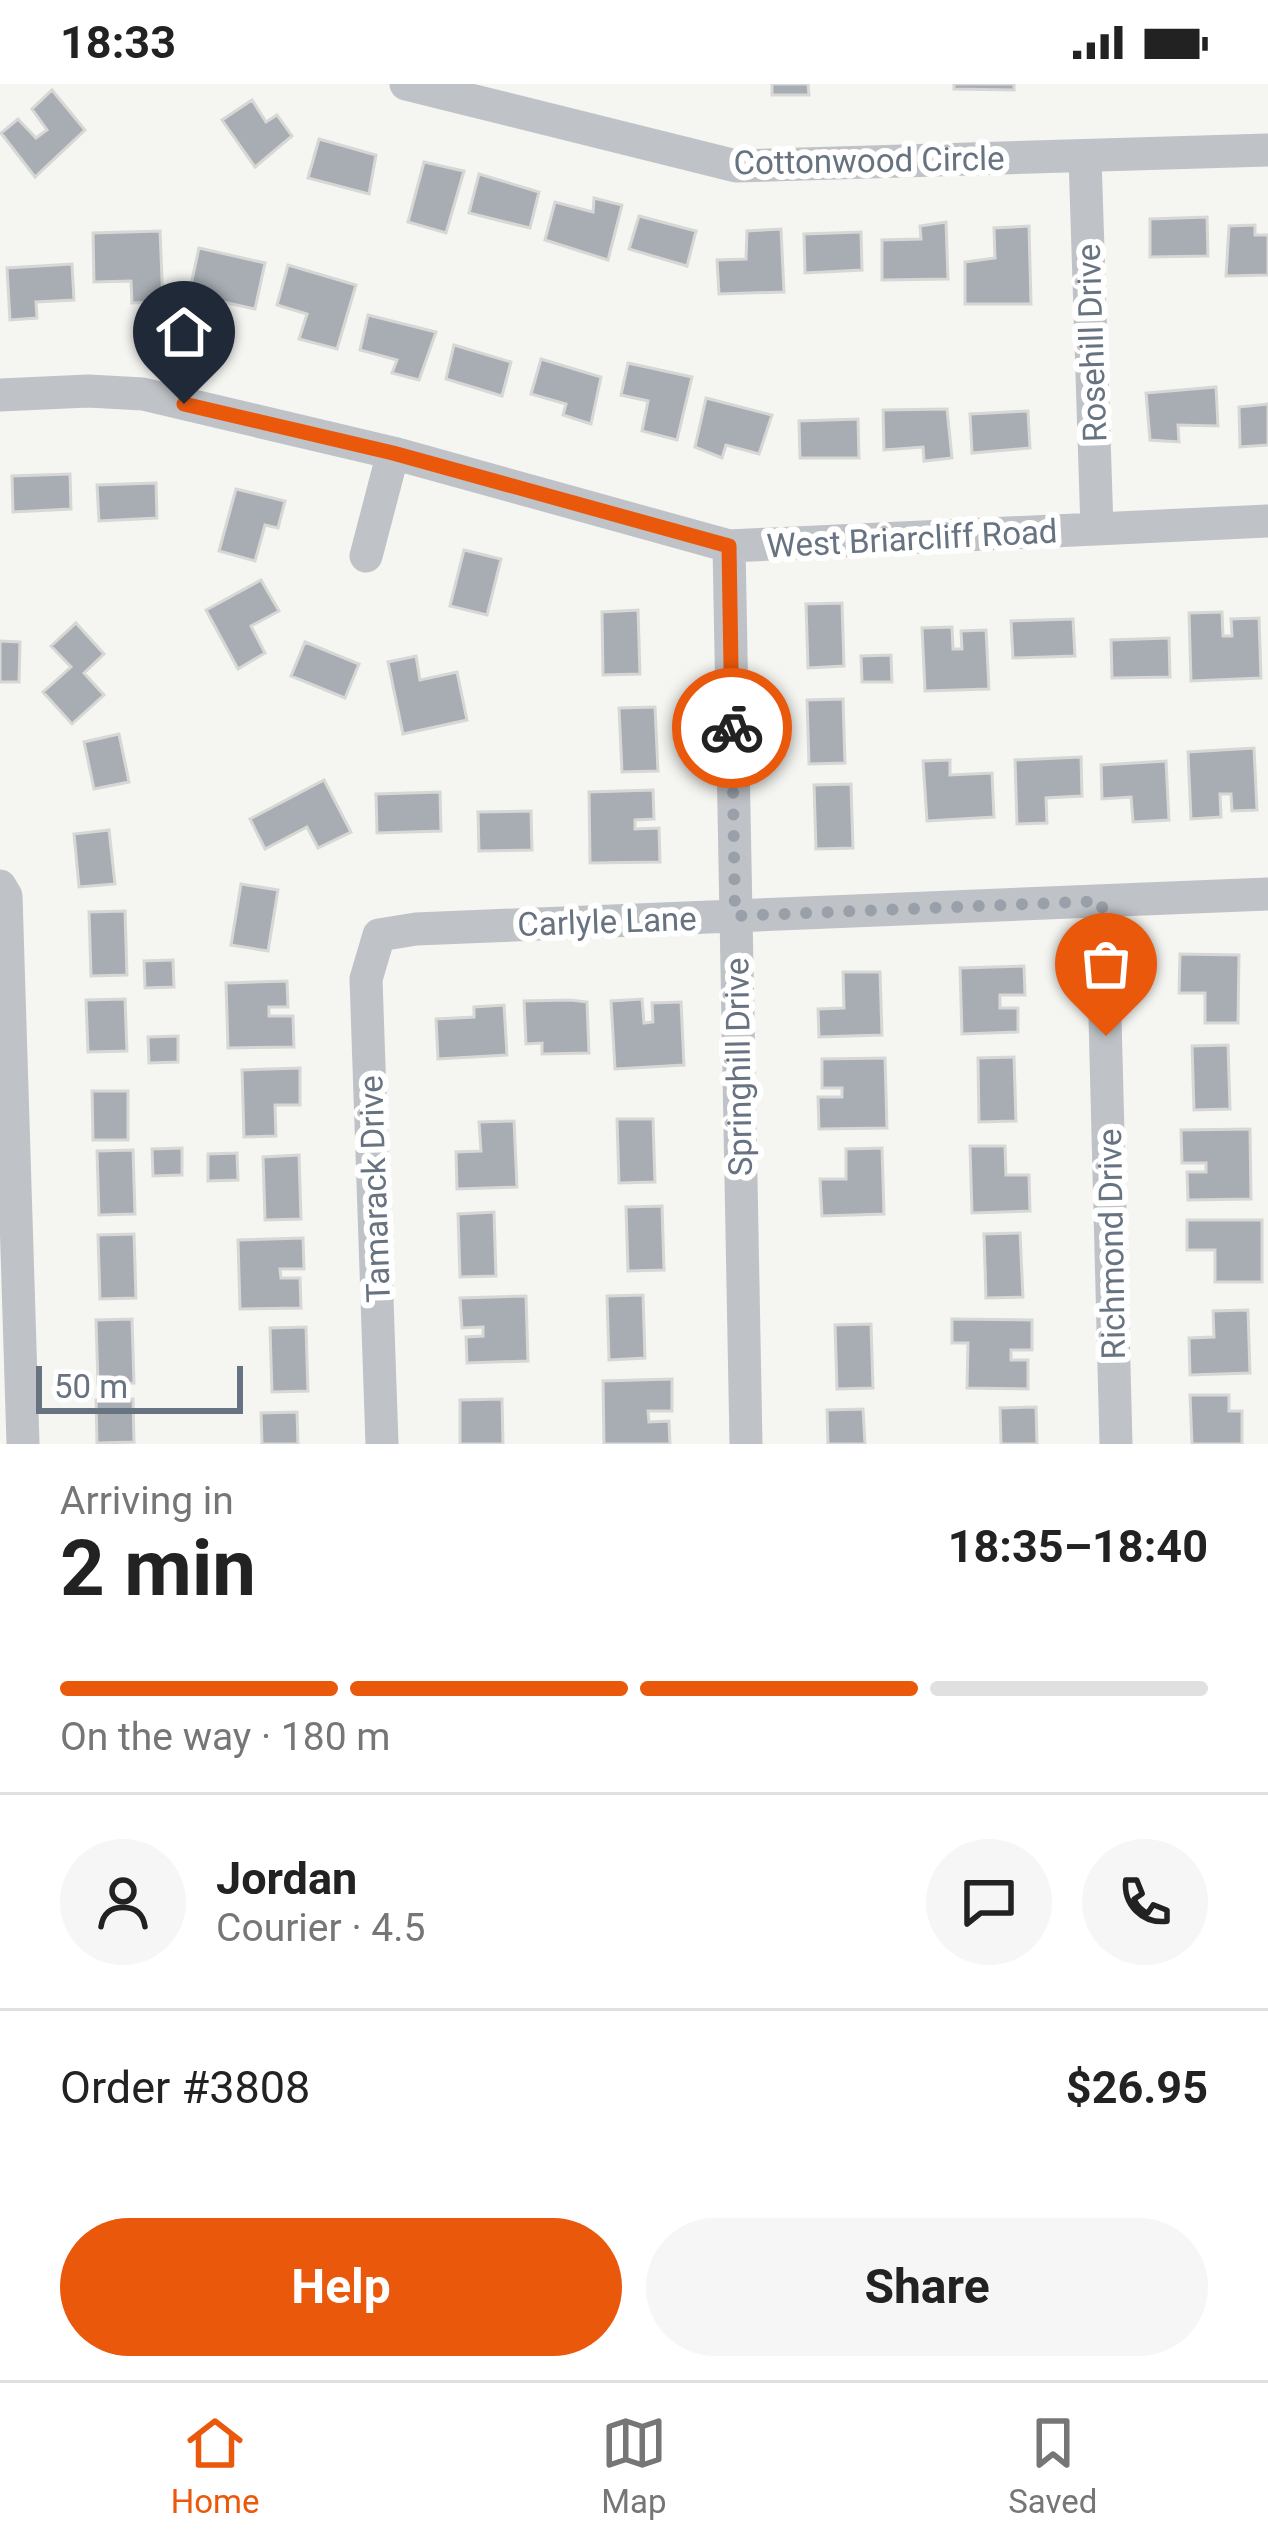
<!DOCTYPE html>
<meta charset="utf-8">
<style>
body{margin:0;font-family:Roboto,sans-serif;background:#f6f6f6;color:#222;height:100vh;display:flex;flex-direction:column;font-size:45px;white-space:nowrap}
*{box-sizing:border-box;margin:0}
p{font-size:39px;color:#767676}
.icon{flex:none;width:66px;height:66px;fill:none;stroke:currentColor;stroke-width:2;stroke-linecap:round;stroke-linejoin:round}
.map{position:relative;height:1360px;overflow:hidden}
.panel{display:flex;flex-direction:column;background:#fff;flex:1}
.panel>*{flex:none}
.scale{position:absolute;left:36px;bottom:30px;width:207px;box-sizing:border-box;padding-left:12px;border:6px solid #677381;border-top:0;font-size:33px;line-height:42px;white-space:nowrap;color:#677381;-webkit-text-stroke:9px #fff;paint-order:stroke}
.pin{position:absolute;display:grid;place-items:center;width:102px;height:102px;color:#fff;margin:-123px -51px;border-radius:50% 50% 50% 0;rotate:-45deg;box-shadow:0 0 12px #0007}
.pin .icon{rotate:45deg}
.courier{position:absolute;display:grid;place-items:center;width:120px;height:120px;margin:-60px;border:9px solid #ea580c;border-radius:50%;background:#fff;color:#222;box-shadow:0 3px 15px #0007}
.head em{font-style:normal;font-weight:700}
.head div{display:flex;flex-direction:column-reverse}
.head{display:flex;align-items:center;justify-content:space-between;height:204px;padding:0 60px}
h1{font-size:78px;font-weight:700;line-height:90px}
.bar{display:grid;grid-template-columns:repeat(4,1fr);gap:18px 12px;align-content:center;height:144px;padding:0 60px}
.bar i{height:15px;border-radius:9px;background:#e0e0e0}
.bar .active{background:#ea580c}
.bar p{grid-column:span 4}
.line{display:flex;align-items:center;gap:30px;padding:0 60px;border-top:3px solid #e0e0e0}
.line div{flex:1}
.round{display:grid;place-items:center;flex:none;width:126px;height:126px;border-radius:63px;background:#f6f6f6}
.cta{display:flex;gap:24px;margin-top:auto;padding:24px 60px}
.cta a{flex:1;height:138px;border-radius:72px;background:#ea580c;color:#fff;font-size:48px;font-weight:700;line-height:138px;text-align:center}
.cta a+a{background:#f6f6f6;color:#222}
.status{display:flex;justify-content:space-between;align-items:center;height:84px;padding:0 60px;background:#fff;direction:ltr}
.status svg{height:33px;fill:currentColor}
.dock{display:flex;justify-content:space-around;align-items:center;height:168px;border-top:3px solid #e0e0e0;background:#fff;font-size:33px;color:#767676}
.dock a{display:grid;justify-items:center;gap:6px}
.dock .active{color:#ea580c}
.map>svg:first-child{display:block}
.building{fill:#a7adb3;stroke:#d7d7d5;stroke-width:3}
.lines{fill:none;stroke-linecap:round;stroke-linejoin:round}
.street{stroke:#bfc2c6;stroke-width:33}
.done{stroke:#99a0a9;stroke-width:12;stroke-dasharray:0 21.6}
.route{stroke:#ea580c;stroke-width:15}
.labels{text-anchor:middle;stroke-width:12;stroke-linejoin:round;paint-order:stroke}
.street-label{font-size:33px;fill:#677381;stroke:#fff}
</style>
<div class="status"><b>18:33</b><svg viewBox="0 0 49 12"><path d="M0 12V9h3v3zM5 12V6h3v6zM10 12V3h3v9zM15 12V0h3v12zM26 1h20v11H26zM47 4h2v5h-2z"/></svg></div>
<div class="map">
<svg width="1268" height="1360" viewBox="0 0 1268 1360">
<rect width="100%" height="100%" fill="#f5f5f2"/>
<!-- building -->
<path class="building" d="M772,0H808L809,11H772Z
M954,0H1014V6L954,5Z
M52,6L85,46L35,93L1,49L18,35L36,54L47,46L32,25Z
M252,16L266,38L277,31L292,52L255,83L222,36Z
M319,55L376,71L369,110L308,94Z
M424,78L464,87L446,149L408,138Z
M479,90L539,108L530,144L469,129Z
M594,114L622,121L608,176L545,156L555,118L593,128Z
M639,132L696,147L687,182L629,165Z
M1207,133L1208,172L1150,173V135Z
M946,138L948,195L882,196V156L921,155L920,142Z
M1255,141V151H1268V191L1226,192L1229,142Z
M1029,142L1031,220H965V178L995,174L994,144Z
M781,145L784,208L719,210L717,176L746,175L747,147Z
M160,147L163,218L132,219L131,197L94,198L93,149Z
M861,148L862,186L805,189L804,150Z
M199,164L265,179L255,225L223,218L217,245L183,237Z
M72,180L74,216L36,218L37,234L10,236L7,184Z
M288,181L356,201L337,265L299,255L307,230L277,221Z
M368,231L436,248L419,296L392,289L397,276L360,266Z
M454,261L511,278L502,312L446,295Z
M541,275L601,293L591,340L563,331L566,320L531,310Z
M628,279L692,293L677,356L642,347L648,317L621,311Z
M1216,303L1218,342L1178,341L1179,358L1150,356L1146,309Z
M706,314L772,331L759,370L726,361L722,374L695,363Z
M1268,320V361L1240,363L1239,323Z
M947,325L952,374L924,377L923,363L884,366L883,326Z
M1028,327L1030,364L972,369L970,330Z
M858,335L859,374H800L799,337Z
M70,390L71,425L13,428L12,392Z
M156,399L157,434L99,437L97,401Z
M236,405L285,417L278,444L265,441L255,477L219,467Z
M464,466L501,475L487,531L450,522Z
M261,496L279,527L251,542L265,569L238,585L206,526Z
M842,519L844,582L808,584L806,520Z
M638,526L640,590L603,591L602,528Z
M1222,528L1223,552H1232L1231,535L1259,534L1261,594L1191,597L1189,529Z
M1073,535L1075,572L1013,574L1011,537Z
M76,539L104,570L84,589L104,611L72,640L43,608L71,583L51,562Z
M952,543L953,565H962L961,547L986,546L989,605L925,607L922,544Z
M1169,554L1170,593L1112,594L1111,556Z
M0,557L20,558L19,598H0Z
M305,558L359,580L345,614L291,592Z
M891,571L892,598H862L861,572Z
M416,572L420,596L457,588L467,636L403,650L388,578Z
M843,615L845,679L809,680L807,616Z
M655,623L658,687L622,688L619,624Z
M119,650L129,698L94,705L84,658Z
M1254,664L1257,726L1232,727L1231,710H1220L1221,733L1191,735L1188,668Z
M1081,673L1082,712L1046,714L1047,739L1017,740L1015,676Z
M950,676V691L992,689L994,733L927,737L923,677Z
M1166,677L1169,736L1133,738L1131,713L1102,715L1101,681Z
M324,696L351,748L318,764L307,743L265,765L250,735Z
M851,700L853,764L816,765L814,701Z
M653,706L654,735L635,736V745L659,744L660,778L590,779L589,708Z
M440,708L441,747L377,749L376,710Z
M531,727L532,766L479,767L478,728Z
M109,746L115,800L79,803L74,750Z
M241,800L278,806L268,867L231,861Z
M125,827L127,891L91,892L89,828Z
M1180,870L1239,871L1238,939H1205V909H1179Z
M173,876L174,903L145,904L144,877Z
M1024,882L1025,911H1000V924H1018V948L962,950L960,884Z
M843,888H880L882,951L819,953L818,925L844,924Z
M287,897L288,923H269V932H293L294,963L228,964L226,899Z
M125,915L127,967L88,968L86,916Z
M642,915L644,939L653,938L652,919L681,918L684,981L615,985L611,917Z
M570,916L587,918L589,969L542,970V959L526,960L524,917Z
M504,921L507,971L438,975L436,935L474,933V923Z
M178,952V978L149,979L148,953Z
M1228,961L1230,1025L1194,1026L1192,962Z
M1014,973L1016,1037L979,1038L978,974Z
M885,974L887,1044L819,1045L818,1013H842V1004H822V975Z
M300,984V1021H275L276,1052L244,1053L242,986Z
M92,1007H128V1056H93Z
M617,1035H653L655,1098L619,1099Z
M514,1037L517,1103L457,1105L456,1068L481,1067L479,1038Z
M1250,1045L1251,1115L1188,1116L1187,1088H1206V1079H1182L1181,1046Z
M970,1062H1005L1006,1091H1029L1030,1127L972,1129Z
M182,1064V1091L153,1092L152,1065Z
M882,1064L884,1130L822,1132L820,1095H846V1065Z
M133,1066L135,1130L99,1131L97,1067Z
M237,1069L238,1096L208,1097V1070Z
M299,1071L301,1135L265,1136L263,1073Z
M662,1122L664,1186L628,1187L626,1123Z
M494,1128L496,1192L460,1193L458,1130Z
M1187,1136H1262V1198H1215V1166H1187Z
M1020,1149L1023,1213L986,1214L984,1150Z
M134,1150L136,1214L100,1215L98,1151Z
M303,1154L304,1185H280L281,1194H300L301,1224L240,1225L238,1156Z
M643,1211L645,1274L609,1276L607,1212Z
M526,1212L528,1277L467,1279L466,1253L483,1252V1243L462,1244L460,1214Z
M1248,1226L1250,1289L1190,1291L1189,1254L1214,1253L1213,1227Z
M132,1235L134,1299L98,1300L96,1236Z
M952,1235L1032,1236V1266H1011V1276H1028V1305L967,1304L968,1259H952Z
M871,1240L873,1304L837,1305L835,1241Z
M306,1243L308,1307L272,1308L270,1244Z
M672,1295V1327H648L649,1338L669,1337L670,1360H604L603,1297Z
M1190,1311H1229V1327H1242V1360H1192Z
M133,1315L134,1358L97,1359L96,1316Z
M502,1315L503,1360H460V1316Z
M1036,1323L1037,1360H1001L1000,1324Z
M863,1325L865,1360H828L827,1326Z
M297,1328L298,1360H262L261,1329Z"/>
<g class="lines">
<!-- street -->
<path class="street" d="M406,0L736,82L1268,66
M1085,73L1097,445
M0,311L88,307L143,310L393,369L729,462L1268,437
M729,462L746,1360
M366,472L393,369
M0,802L6,812L23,1360
M1102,817L1116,1360
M382,1360L366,895L379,851L416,845L1268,810"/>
</g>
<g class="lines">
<!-- done -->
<path class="done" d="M732,644L735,832L1102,817L1106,952"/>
<!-- route -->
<path class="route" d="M184,320L393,369L729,462L732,644"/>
</g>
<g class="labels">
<!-- street labels -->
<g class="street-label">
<text transform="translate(869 76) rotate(-1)" y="12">Cottonwood Circle</text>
<text transform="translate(1091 259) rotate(-92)" y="12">Rosehill Drive</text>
<text transform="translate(912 454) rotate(-3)" y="12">West Briarcliff Road</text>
<text transform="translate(607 837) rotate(-2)" y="12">Carlyle Lane</text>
<text transform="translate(738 983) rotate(-91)" y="12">Springhill Drive</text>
<text transform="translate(374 1105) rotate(-92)" y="12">Tamarack Drive</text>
<text transform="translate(1111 1160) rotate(-91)" y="12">Richmond Drive</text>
</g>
</g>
</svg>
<div class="scale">50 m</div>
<div class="pin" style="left:1106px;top:952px;background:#ea580c"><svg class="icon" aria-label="bag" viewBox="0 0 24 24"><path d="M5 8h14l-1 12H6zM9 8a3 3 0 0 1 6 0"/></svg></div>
<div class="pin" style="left:184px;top:320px;background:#1f2937"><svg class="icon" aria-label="home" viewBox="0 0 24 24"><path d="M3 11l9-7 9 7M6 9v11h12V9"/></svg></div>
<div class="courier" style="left:732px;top:644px"><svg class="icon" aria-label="bike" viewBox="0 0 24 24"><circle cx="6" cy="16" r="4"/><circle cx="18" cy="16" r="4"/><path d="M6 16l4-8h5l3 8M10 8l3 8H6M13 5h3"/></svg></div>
</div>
<section class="panel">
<div class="head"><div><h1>2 min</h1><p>Arriving in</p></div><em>18:35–18:40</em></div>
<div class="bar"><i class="active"></i><i class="active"></i><i class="active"></i><i></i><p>On the way · 180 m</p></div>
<div class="line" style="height:216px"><a class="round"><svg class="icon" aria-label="person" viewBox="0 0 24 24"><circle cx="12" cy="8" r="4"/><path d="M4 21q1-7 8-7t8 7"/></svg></a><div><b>Jordan</b><p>Courier · 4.5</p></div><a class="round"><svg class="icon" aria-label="chat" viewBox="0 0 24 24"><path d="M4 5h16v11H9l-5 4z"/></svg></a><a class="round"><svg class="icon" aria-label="phone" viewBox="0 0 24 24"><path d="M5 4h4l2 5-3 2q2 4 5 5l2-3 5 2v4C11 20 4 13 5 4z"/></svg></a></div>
<div class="line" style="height:156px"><div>Order #3808</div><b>$26.95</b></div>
<div class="cta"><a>Help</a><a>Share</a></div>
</section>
<nav class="dock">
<a class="active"><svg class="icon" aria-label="home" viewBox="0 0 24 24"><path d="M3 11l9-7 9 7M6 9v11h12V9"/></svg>Home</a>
<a><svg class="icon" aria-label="map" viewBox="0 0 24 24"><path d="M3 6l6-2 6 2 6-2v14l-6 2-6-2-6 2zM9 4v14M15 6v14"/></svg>Map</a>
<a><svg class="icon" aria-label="saved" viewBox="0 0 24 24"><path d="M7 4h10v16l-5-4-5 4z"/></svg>Saved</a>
</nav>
